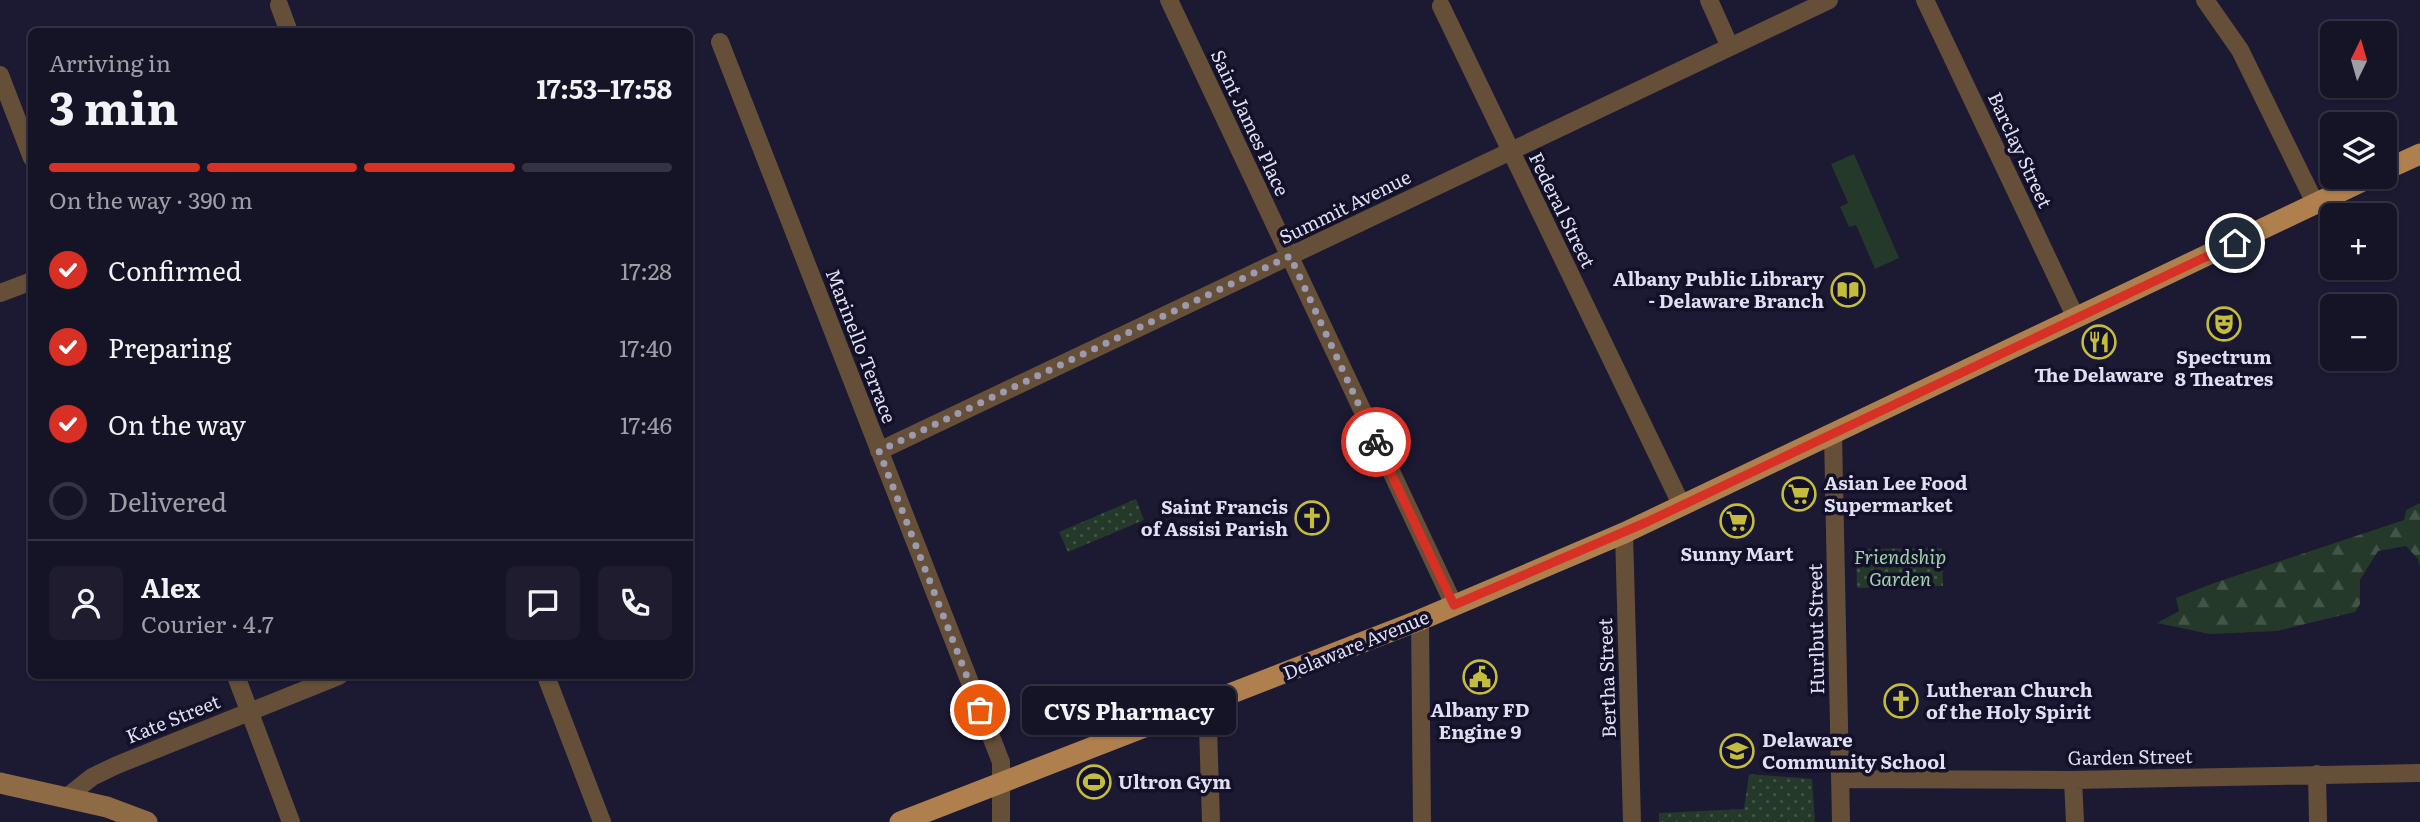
<!DOCTYPE html>
<meta charset="utf-8">
<style>
body{margin:0;font-family:Literata,serif;background:#1e1c2e;color:#f1f3f6;height:100vh;display:flex;flex-direction:column;font-size:26px;white-space:nowrap}
*{box-sizing:border-box;margin:0}
p{font-size:23px;color:#9d9ea7}
.icon{flex:none;width:38px;height:38px;fill:none;stroke:currentColor;stroke-width:2;stroke-linecap:round;stroke-linejoin:round}
.map{position:relative;flex:1;overflow:hidden}
.drawer{position:absolute;left:28px;top:28px;width:665px;height:651px;display:flex;flex-direction:column;background:#151326;border-radius:10px;box-shadow:0 2px 5px #0004,0 0 0 2px #343243}
.drawer>*{flex:none}
.needle{width:46px;rotate:5deg}
.fabs{position:absolute;left:2320px;top:21px;display:grid;gap:14px}
.fabs a{display:grid;place-items:center;width:77px;height:77px;border-radius:10px;background:#151326;box-shadow:0 2px 5px #0004,0 0 0 2px #343243;font-size:35px}
.pin{position:absolute;display:grid;place-items:center;width:60px;height:60px;color:#fff;margin:-30px;border:4px solid #fff;border-radius:50%;box-shadow:0 2px 7px #0007}
.courier{position:absolute;display:grid;place-items:center;width:70px;height:70px;margin:-35px;border:5px solid #d93025;border-radius:50%;background:#fff;color:#222;box-shadow:0 2px 9px #0007}
.bubble{position:absolute;height:49px;border-radius:10px;background:#151326;box-shadow:0 2px 5px #0004,0 0 0 2px #343243;font-size:23px;font-weight:700;line-height:49px;text-align:center}
.head em{font-style:normal;font-weight:700}
.head div{display:flex;flex-direction:column-reverse}
.head{display:flex;align-items:center;justify-content:space-between;height:119px;padding:0 21px}
h1{font-size:46px;font-weight:700;line-height:52px}
.bar{display:grid;grid-template-columns:repeat(4,1fr);gap:10px 7px;align-content:center;height:84px;padding:0 21px}
.bar i{height:9px;border-radius:5px;background:#343243}
.bar .current{background:#d93025}
.bar p{grid-column:span 4}
.line{display:flex;align-items:center;gap:18px;padding:0 21px;border-top:2px solid #343243}
.line div{flex:1}
.round{display:grid;place-items:center;flex:none;width:74px;height:74px;border-radius:10px;background:#1e1c2e}
ol{padding:0 21px;list-style:none}
li{display:flex;align-items:center;gap:21px;height:77px}
li p{margin-inline-start:auto}
li .icon{padding:7px;border-radius:50%;background:#d93025;color:#fff;stroke-width:4}
li:last-child{color:#9d9ea7}
li i{width:38px;height:38px;border:4px solid #343243;border-radius:50%}
.map>svg:first-child{display:block}
.grass{fill:#243929}
.forest{fill:url(#forest-firs)}
.park{fill:url(#park-dots)}
.lines{fill:none;stroke-linecap:round;stroke-linejoin:round}
.street{stroke:#664f38;stroke-width:18}
.secondary{stroke:#8f6b45;stroke-width:21}
.primary{stroke:#af804e;stroke-width:21}
.done{stroke:#9b9aae;stroke-width:7;stroke-dasharray:0 12.6}
.route{stroke:#d93025;stroke-width:9}
.labels{text-anchor:middle;stroke-width:7;stroke-linejoin:round;paint-order:stroke}
.street-label{font-size:19px;fill:#dfdff1;stroke:#131029}
.poi-label{font-size:19px;font-weight:bold;fill:#dfdff1;stroke:#131029}
.park-label{font-size:19px;font-style:italic;fill:#a1d2ab;stroke:#131029}
</style>
<div class="map">
<svg width="2420" height="822" viewBox="0 0 2420 822">
<defs>
<pattern id="forest-firs" width="22" height="20" patternUnits="userSpaceOnUse" patternTransform="scale(1.75)"><rect width="22" height="20" fill="#243929"/><path d="M5 1l3.5 6h-7zM16 11l3.5 6h-7z" fill="#435548"/></pattern>
<pattern id="park-dots" width="8" height="8" patternUnits="userSpaceOnUse" patternTransform="scale(1.75)"><rect width="8" height="8" fill="#243929"/><path d="M2 2h.1M6 6h.1" fill="none" stroke="#435548" stroke-width="1.8" stroke-linecap="round"/></pattern>
</defs>
<rect width="100%" height="100%" fill="#1c1933"/>
<!-- grass -->
<path class="grass" d="M1854,154L1899,258L1875,269L1856,225L1849,227L1840,207L1848,203L1831,164Z"/>
<!-- forest -->
<path class="forest" d="M2420,503V567L2418,559L2406,546L2378,551L2360,580V604L2355,612L2277,631L2210,634L2157,623L2179,611L2176,598L2214,583L2404,520L2406,510Z"/>
<!-- park -->
<path class="park" d="M1136,499L1144,520L1068,552L1059,532Z
M1942,548L1943,586L1857,588L1856,549Z
M1749,774L1812,779L1815,822H1659V813L1744,809Z"/>
<g class="lines">
<!-- street -->
<path class="street" d="M1169,0L1454,605
M1709,0L1730,47
M1925,0L2076,318
M2205,0L2240,50L2315,203
M279,5L289,32
M1441,6L1682,506
M720,42L1001,762V822
M0,75L32,158
M0,293L32,281
M1833,434L1841,822
M879,451L1829,0
M1624,533L1632,822
M1420,620L1422,822
M236,676L291,822
M546,676L602,822
M1200,706L1208,726L1211,822
M2317,774L2318,822
M1840,779L2073,780L2420,773
M2073,780L2075,822
M67,797L92,777L117,765L339,676"/>
<!-- secondary -->
<path class="secondary" d="M0,783L107,807L147,822"/>
<!-- primary -->
<path class="primary" d="M2385,170L2420,154
M900,822L1420,620L1624,533L2371,177"/>
</g>
<g class="lines">
<!-- done -->
<path class="done" d="M980,710L879,451L1290,256L1376,442"/>
<!-- route -->
<path class="route" d="M1376,442L1454,605L1647,522L2235,243"/>
</g>
<!-- icons -->
<defs>
<symbol id="library-ring" viewBox="-11 -11 22 22"><circle r="9.5" fill="#131029" stroke="#c4bc3d" stroke-width="1.5"/><path d="M-6-4Q-3-5.5-.7-3.5V5Q-3 3-6 4ZM6-4Q3-5.5 .7-3.5V5Q3 3 6 4Z" fill="#c4bc3d"/></symbol>
<symbol id="theatre-ring" viewBox="-11 -11 22 22"><circle r="9.5" fill="#131029" stroke="#c4bc3d" stroke-width="1.5"/><path d="M-5-5.5Q0-4 5-5.5V0Q5 5 0 6Q-5 5-5 0ZM-3.3-2.5H-1v1.5H-3.3ZM1-2.5H3.3v1.5H1ZM-2.8 1Q0 5.5 2.8 1Z" fill="#c4bc3d"/></symbol>
<symbol id="restaurant-ring" viewBox="-11 -11 22 22"><circle r="9.5" fill="#131029" stroke="#c4bc3d" stroke-width="1.5"/><path d="M-5-6h1v4h1v-4h1v4h1v-4h1v5L-1.5 .5V6h-2V.5L-5-1ZM5-6V6H3V1.5H1.5Q1.5-4 5-6Z" fill="#c4bc3d"/></symbol>
<symbol id="supermarket-ring" viewBox="-11 -11 22 22"><circle r="9.5" fill="#131029" stroke="#c4bc3d" stroke-width="1.5"/><path d="M-6-5.5h2.5l.6 2H6L4.5 2H-2.5L-4.4-4H-6ZM-1.5 3.2a1.3 1.3 0 1 0 .1 0ZM3 3.2a1.3 1.3 0 1 0 .1 0Z" fill="#c4bc3d"/></symbol>
<symbol id="church-ring" viewBox="-11 -11 22 22"><circle r="9.5" fill="#131029" stroke="#c4bc3d" stroke-width="1.5"/><path d="M-1.2-6h2.4v3.5h3.3v2.4h-3.3V6h-2.4V-.1h-3.3v-2.4h3.3Z" fill="#c4bc3d"/></symbol>
<symbol id="civic-ring" viewBox="-11 -11 22 22"><circle r="9.5" fill="#131029" stroke="#c4bc3d" stroke-width="1.5"/><path d="M-.6-6.5H3V-4.5H.6V-3L4-1V1h2V6H-6V1h2V-1L-.6-3ZM-1.2 2.5V6h2.4V2.5Z" fill="#c4bc3d"/></symbol>
<symbol id="school-ring" viewBox="-11 -11 22 22"><circle r="9.5" fill="#131029" stroke="#c4bc3d" stroke-width="1.5"/><path d="M0-5L7-2L0 1L-7-2ZM-4 1L0 2.5L4 1V4Q0 6-4 4Z" fill="#c4bc3d"/></symbol>
<symbol id="stadium-ring" viewBox="-11 -11 22 22"><circle r="9.5" fill="#131029" stroke="#c4bc3d" stroke-width="1.5"/><path d="M0-5a6.5 5 0 1 0 0 10a6.5 5 0 1 0 0-10ZM-3.5-1.8h7v3.6h-7Z" fill="#c4bc3d"/></symbol>
</defs>
<g fill-rule="evenodd">
<use href="#library-ring" x="1829" y="271" width="38" height="38"/>
<use href="#theatre-ring" x="2205" y="305" width="38" height="38"/>
<use href="#restaurant-ring" x="2080" y="323" width="38" height="38"/>
<use href="#supermarket-ring" x="1780" y="475" width="38" height="38"/>
<use href="#church-ring" x="1293" y="499" width="38" height="38"/>
<use href="#supermarket-ring" x="1718" y="502" width="38" height="38"/>
<use href="#civic-ring" x="1461" y="658" width="38" height="38"/>
<use href="#church-ring" x="1882" y="682" width="38" height="38"/>
<use href="#school-ring" x="1718" y="732" width="38" height="38"/>
<use href="#stadium-ring" x="1075" y="763" width="38" height="38"/>
</g>
<g class="labels">
<!-- street labels -->
<g class="street-label">
<text transform="translate(1250 123) rotate(65)" y="7">Saint James Place</text>
<text transform="translate(2020 150) rotate(65)" y="7">Barclay Street</text>
<text transform="translate(1345 207) rotate(-26)" y="7">Summit Avenue</text>
<text transform="translate(1562 210) rotate(64)" y="7">Federal Street</text>
<text transform="translate(861 346) rotate(69)" y="7">Marinello Terrace</text>
<text transform="translate(1816 629) rotate(-91)" y="7">Hurlbut Street</text>
<text transform="translate(1356 645) rotate(-22)" y="7">Delaware Avenue</text>
<text transform="translate(1607 678) rotate(-92)" y="7">Bertha Street</text>
<text transform="translate(173 719) rotate(-22)" y="7">Kate Street</text>
<text transform="translate(2130 757) rotate(-1)" y="7">Garden Street</text>
</g>
<!-- poi labels -->
<g class="poi-label">
<text x="1824" y="286" text-anchor="end">Albany Public Library<tspan x="1824" dy="22">- Delaware Branch</tspan></text>
<text x="2224" y="364">Spectrum<tspan x="2224" dy="22">8 Theatres</tspan></text>
<text x="2099" y="382">The Delaware</text>
<text x="1824" y="490" text-anchor="start">Asian Lee Food<tspan x="1824" dy="22">Supermarket</tspan></text>
<text x="1288" y="514" text-anchor="end">Saint Francis<tspan x="1288" dy="22">of Assisi Parish</tspan></text>
<text x="1737" y="561">Sunny Mart</text>
<text x="1926" y="697" text-anchor="start">Lutheran Church<tspan x="1926" dy="22">of the Holy Spirit</tspan></text>
<text x="1480" y="717">Albany FD<tspan x="1480" dy="22">Engine 9</tspan></text>
<text x="1762" y="747" text-anchor="start">Delaware<tspan x="1762" dy="22">Community School</tspan></text>
<text x="1118" y="789" text-anchor="start">Ultron Gym</text>
</g>
<!-- park labels -->
<g class="park-label">
<text x="1900" y="564">Friendship<tspan x="1900" dy="22">Garden</tspan></text>
</g>
</g>
</svg>
<div class="fabs">
<a><svg class="needle" viewBox="-14 -14 28 28"><path d="M0-13l5 13h-10z" fill="#e53935"/><path d="M0 13l5-13h-10z" fill="#9d9ea7"/></svg></a>
<a><svg class="icon" aria-label="layers" viewBox="0 0 24 24"><path d="M12 4l9 5-9 5-9-5zM3 14l9 5 9-5"/></svg></a>
<a>+</a>
<a>−</a>
</div>
<div class="pin" style="left:980px;top:710px;background:#ea580c"><svg class="icon" aria-label="bag" viewBox="0 0 24 24"><path d="M5 8h14l-1 12H6zM9 8a3 3 0 0 1 6 0"/></svg></div>
<div class="pin" style="left:2235px;top:243px;background:#1f2937"><svg class="icon" aria-label="home" viewBox="0 0 24 24"><path d="M3 11l9-7 9 7M6 9v11h12V9"/></svg></div>
<div class="courier" style="left:1376px;top:442px"><svg class="icon" aria-label="bike" viewBox="0 0 24 24"><circle cx="6" cy="16" r="4"/><circle cx="18" cy="16" r="4"/><path d="M6 16l4-8h5l3 8M10 8l3 8H6M13 5h3"/></svg></div>
<div class="bubble" style="left:1022px;top:686px;width:214px">CVS Pharmacy</div>
<section class="drawer">
<div class="head"><div><h1>3 min</h1><p>Arriving in</p></div><em>17:53–17:58</em></div>
<div class="bar"><i class="current"></i><i class="current"></i><i class="current"></i><i></i><p>On the way · 390 m</p></div>
<ol>
<li><svg class="icon" aria-label="check" viewBox="0 0 24 24"><path d="M5 12l5 5 9-10"/></svg>Confirmed<p>17:28</p></li>
<li><svg class="icon" aria-label="check" viewBox="0 0 24 24"><path d="M5 12l5 5 9-10"/></svg>Preparing<p>17:40</p></li>
<li><svg class="icon" aria-label="check" viewBox="0 0 24 24"><path d="M5 12l5 5 9-10"/></svg>On the way<p>17:46</p></li>
<li><i></i>Delivered</li>
</ol>
<div class="line" style="height:126px"><a class="round"><svg class="icon" aria-label="person" viewBox="0 0 24 24"><circle cx="12" cy="8" r="4"/><path d="M4 21q1-7 8-7t8 7"/></svg></a><div><b>Alex</b><p>Courier · 4.7</p></div><a class="round"><svg class="icon" aria-label="chat" viewBox="0 0 24 24"><path d="M4 5h16v11H9l-5 4z"/></svg></a><a class="round"><svg class="icon" aria-label="phone" viewBox="0 0 24 24"><path d="M5 4h4l2 5-3 2q2 4 5 5l2-3 5 2v4C11 20 4 13 5 4z"/></svg></a></div>
</section>
</div>
